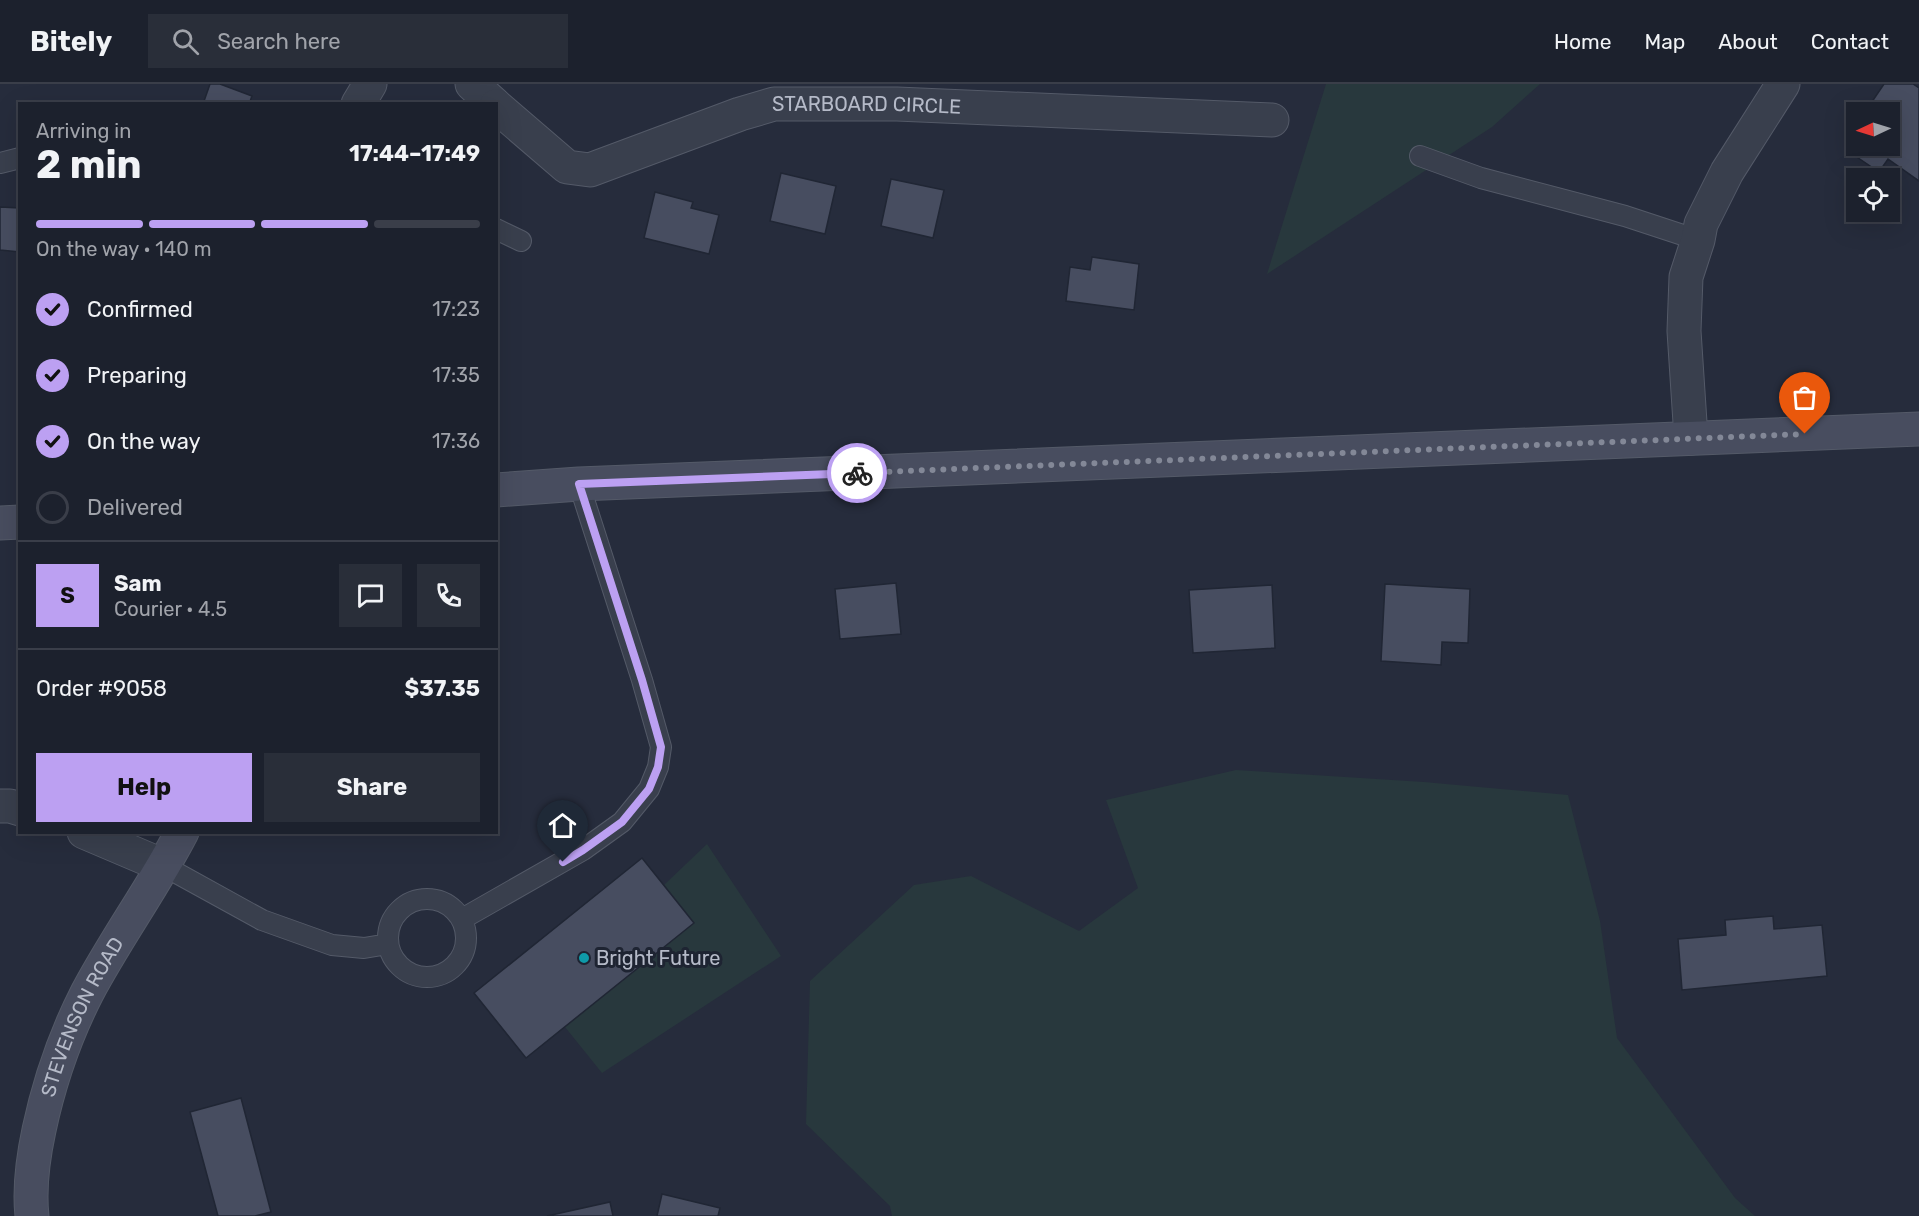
<!DOCTYPE html>
<meta charset="utf-8">
<style>
body{margin:0;font-family:Rubik,sans-serif;background:#292e39;color:#f1f3f6;height:100vh;display:flex;flex-direction:column;font-size:22px;white-space:nowrap}
*{box-sizing:border-box;margin:0}
p{font-size:20px;color:#a0a3aa}
.icon{flex:none;width:33px;height:33px;fill:none;stroke:currentColor;stroke-width:2;stroke-linecap:round;stroke-linejoin:round}
.map{position:relative;flex:1;overflow:hidden}
.details{position:absolute;left:18px;top:18px;width:480px;height:732px;display:flex;flex-direction:column;background:#1c212d;border-radius:0px;box-shadow:0 6px 24px #0002,0 0 0 2px #3a3e49}
.details>*{flex:none}
.needle{width:39px;rotate:266deg}
.buttons{position:absolute;left:1846px;top:18px;display:grid;gap:12px}
.buttons a{display:grid;place-items:center;width:54px;height:54px;border-radius:0px;background:#1c212d;box-shadow:0 6px 24px #0002,0 0 0 2px #3a3e49;font-size:30px}
.pin{position:absolute;display:grid;place-items:center;width:51px;height:51px;color:#fff;margin:-62px -26px;border-radius:50% 50% 50% 0;rotate:-45deg;box-shadow:0 0 6px #0007}
.pin .icon{rotate:45deg}
.courier{position:absolute;display:grid;place-items:center;width:60px;height:60px;margin:-30px;border:4px solid #bca0f2;border-radius:50%;background:#fff;color:#222;box-shadow:0 2px 8px #0007}
.summary em{font-style:normal;font-weight:700}
.summary div{display:flex;flex-direction:column-reverse}
.summary{display:flex;align-items:center;justify-content:space-between;height:102px;padding:0 18px}
h1{font-size:39px;font-weight:700;line-height:45px}
.bar{display:grid;grid-template-columns:repeat(4,1fr);gap:9px 6px;align-content:center;height:72px;padding:0 18px}
.bar i{height:8px;border-radius:4px;background:#3a3e49}
.bar .selected{background:#bca0f2}
.bar p{grid-column:span 4}
.line{display:flex;align-items:center;gap:15px;padding:0 18px;border-top:2px solid #3a3e49}
.line div{flex:1}
.round{display:grid;place-items:center;flex:none;width:63px;height:63px;border-radius:0px;background:#292e39}
ol{padding:0 18px;list-style:none}
li{display:flex;align-items:center;gap:18px;height:66px}
li p{margin-inline-start:auto}
li .icon{padding:6px;border-radius:50%;background:#bca0f2;color:#111;stroke-width:4}
li:last-child{color:#a0a3aa}
li i{width:33px;height:33px;border:3px solid #3a3e49;border-radius:50%}
.cta{display:flex;gap:12px;margin-top:auto;padding:12px 18px}
.cta a{flex:1;height:69px;border-radius:0px;background:#bca0f2;color:#111;font-size:24px;font-weight:700;line-height:69px;text-align:center}
.cta a+a{background:#292e39;color:#f1f3f6}
header{display:flex;align-items:center;gap:36px;box-sizing:border-box;height:84px;padding:0 30px;background:#1c212d;border-bottom:2px solid #3a3e49}
header strong{font-size:28px}
nav{display:flex;gap:33px;margin-inline-start:auto;font-size:21px}
.search{width:420px;height:54px;background:#292e39;display:flex;align-items:center;gap:15px;box-sizing:border-box;padding:0 21px;border-radius:0px;color:#a0a3aa;font-size:22px}
.map>svg:first-child{display:block}
.green{fill:#28383d}
.building{fill:#474d60;stroke:#202634;stroke-width:1.5}
.lines{fill:none;stroke-linecap:round;stroke-linejoin:round}
.service-casing{stroke:#545a68;stroke-width:22}
.minor-casing{stroke:#545a68;stroke-width:35}
.secondary-casing{stroke:#545a68;stroke-width:35}
.service{stroke:#393f4d;stroke-width:20}
.minor{stroke:#393f4d;stroke-width:33}
.secondary{stroke:#484d5f;stroke-width:33}
.done{stroke:#838897;stroke-width:6;stroke-dasharray:0 10.8}
.route{stroke:#bca0f2;stroke-width:8}
.culture-dot{fill:#0f9aa8;stroke:#1e2432;stroke-width:2}
.labels{text-anchor:middle;stroke-width:6;stroke-linejoin:round;paint-order:stroke}
.street-label{font-size:20px;fill:#b5bac8;stroke:#1e2432}
.poi-label{font-size:20px;fill:#b5bac8;stroke:#1e2432;text-anchor:start}
</style>
<header>
<strong>Bitely</strong>
<div class="search"><svg class="icon" aria-label="search" viewBox="0 0 24 24"><circle cx="10" cy="10" r="6"/><path d="M15 15l6 6"/></svg>Search here</div>
<nav><a>Home</a><a>Map</a><a>About</a><a>Contact</a></nav>
</header>
<div class="map">
<svg width="1919" height="1132" viewBox="0 0 1919 1132">
<rect width="100%" height="100%" fill="#262c3c"/>
<!-- green -->
<path class="green" d="M1326,0H1540L1492,43L1267,190Z
M1236,686L1424,698L1568,711L1600,837L1617,954L1735,1114L1755,1132H892L890,1122L806,1040L810,897L914,801L971,792L1079,847L1138,804L1106,716Z
M707,760L781,872L602,989L565,943L694,839L664,801Z"/>
<!-- building -->
<path class="building" d="M210,0H220L252,12L249,20H203Z
M1884,0H1913L1919,4V97L1888,75L1879,88L1848,67L1857,54V62H1890V28H1865Z
M781,89L836,102L825,150L770,137Z
M891,95L944,106L933,154L881,142Z
M655,108L693,118L691,124L719,131L709,170L644,154Z
M0,123L20,124V168L0,166Z
M1092,173L1139,180L1134,226L1066,217L1070,183L1090,186Z
M896,499L901,550L840,555L835,505Z
M1385,500L1470,505L1468,559L1442,558L1441,581L1381,577Z
M1272,501L1275,564L1193,569L1189,506Z
M642,774L694,839L526,974L474,909Z
M1773,832L1774,845L1822,841L1827,892L1682,906L1678,855L1726,851L1725,836Z
M241,1014L271,1128L255,1132H218L190,1028Z
M662,1110L720,1124L718,1132H657Z
M610,1118L613,1132H547Z"/>
<g class="lines">
<defs>
<path id="service" d="M1420,72L1481,94L1625,132L1698,156
M0,79L20,74
M496,145L521,157
M164,782L262,836L332,861L364,864L388,860
M388 854a39 39 0 1 1 78 0a39 39 0 1 1-78 0Z
M462,835L583,766L622,738L649,705L658,683L661,663L642,596L579,400"/>
<g id="minor">
<path d="M472,0L494,20"/>
<path d="M358,20L370,0"/>
<path id="s1" d="M496,22L567,83L590,86L740,30L774,20H897L1272,36"/>
<path d="M1691,354L1684,247L1686,193L1698,156L1701,140L1727,88L1783,0"/>
<path d="M0,722H10L20,725"/>
<path d="M84,748L164,782"/>
</g>
<g id="secondary">
<path d="M496,406L579,400L1919,345"/>
<path d="M0,439L20,438"/>
<path id="s2" d="M32,1132C29,1104 33,1074 39,1046C49,999 65,952 87,909C116,854 153,804 182,748"/>
</g>
</defs>
<!-- service casing -->
<use href="#service" class="service-casing"/>
<!-- minor casing -->
<use href="#minor" class="minor-casing"/>
<!-- secondary casing -->
<use href="#secondary" class="secondary-casing"/>
<!-- service -->
<use href="#service" class="service"/>
<!-- minor -->
<use href="#minor" class="minor"/>
<!-- secondary -->
<use href="#secondary" class="secondary"/>
</g>
<g class="lines">
<!-- done -->
<path class="done" d="M857,389L1805,350"/>
<!-- route -->
<path class="route" d="M563,778L583,766L622,738L649,705L658,683L661,663L642,596L579,400L857,389"/>
</g>
<!-- markers -->
<circle class="culture-dot" cx="584" cy="874" r="6"/>
<g class="labels">
<!-- street labels -->
<g class="street-label">
<text dy="7" stroke="none"><textPath href="#s1" startOffset="405">STARBOARD CIRCLE</textPath></text>
<text dy="7" stroke="none"><textPath href="#s2" startOffset="208">STEVENSON ROAD</textPath></text>
</g>
<!-- poi labels -->
<g class="poi-label">
<text x="596" y="881">Bright Future</text>
</g>
</g>
</svg>
<div class="buttons">
<a><svg class="needle" viewBox="-14 -14 28 28"><path d="M0-13l5 13h-10z" fill="#e53935"/><path d="M0 13l5-13h-10z" fill="#a0a3aa"/></svg></a>
<a><svg class="icon" aria-label="locate" viewBox="0 0 24 24"><circle cx="12" cy="12" r="6"/><path d="M12 2v4M12 18v4M2 12h4M18 12h4"/></svg></a>
</div>
<div class="pin" style="left:1805px;top:350px;background:#ea580c"><svg class="icon" aria-label="bag" viewBox="0 0 24 24"><path d="M5 8h14l-1 12H6zM9 8a3 3 0 0 1 6 0"/></svg></div>
<div class="pin" style="left:563px;top:778px;background:#1f2937"><svg class="icon" aria-label="home" viewBox="0 0 24 24"><path d="M3 11l9-7 9 7M6 9v11h12V9"/></svg></div>
<div class="courier" style="left:857px;top:389px"><svg class="icon" aria-label="bike" viewBox="0 0 24 24"><circle cx="6" cy="16" r="4"/><circle cx="18" cy="16" r="4"/><path d="M6 16l4-8h5l3 8M10 8l3 8H6M13 5h3"/></svg></div>
<section class="details">
<div class="summary"><div><h1>2 min</h1><p>Arriving in</p></div><em>17:44–17:49</em></div>
<div class="bar"><i class="selected"></i><i class="selected"></i><i class="selected"></i><i></i><p>On the way · 140 m</p></div>
<ol>
<li><svg class="icon" aria-label="check" viewBox="0 0 24 24"><path d="M5 12l5 5 9-10"/></svg>Confirmed<p>17:23</p></li>
<li><svg class="icon" aria-label="check" viewBox="0 0 24 24"><path d="M5 12l5 5 9-10"/></svg>Preparing<p>17:35</p></li>
<li><svg class="icon" aria-label="check" viewBox="0 0 24 24"><path d="M5 12l5 5 9-10"/></svg>On the way<p>17:36</p></li>
<li><i></i>Delivered</li>
</ol>
<div class="line" style="height:108px"><b class="round" style="background:#bca0f2;color:#111">S</b><div><b>Sam</b><p>Courier · 4.5</p></div><a class="round"><svg class="icon" aria-label="chat" viewBox="0 0 24 24"><path d="M4 5h16v11H9l-5 4z"/></svg></a><a class="round"><svg class="icon" aria-label="phone" viewBox="0 0 24 24"><path d="M5 4h4l2 5-3 2q2 4 5 5l2-3 5 2v4C11 20 4 13 5 4z"/></svg></a></div>
<div class="line" style="height:78px"><div>Order #9058</div><b>$37.35</b></div>
<div class="cta"><a>Help</a><a>Share</a></div>
</section>
</div>
